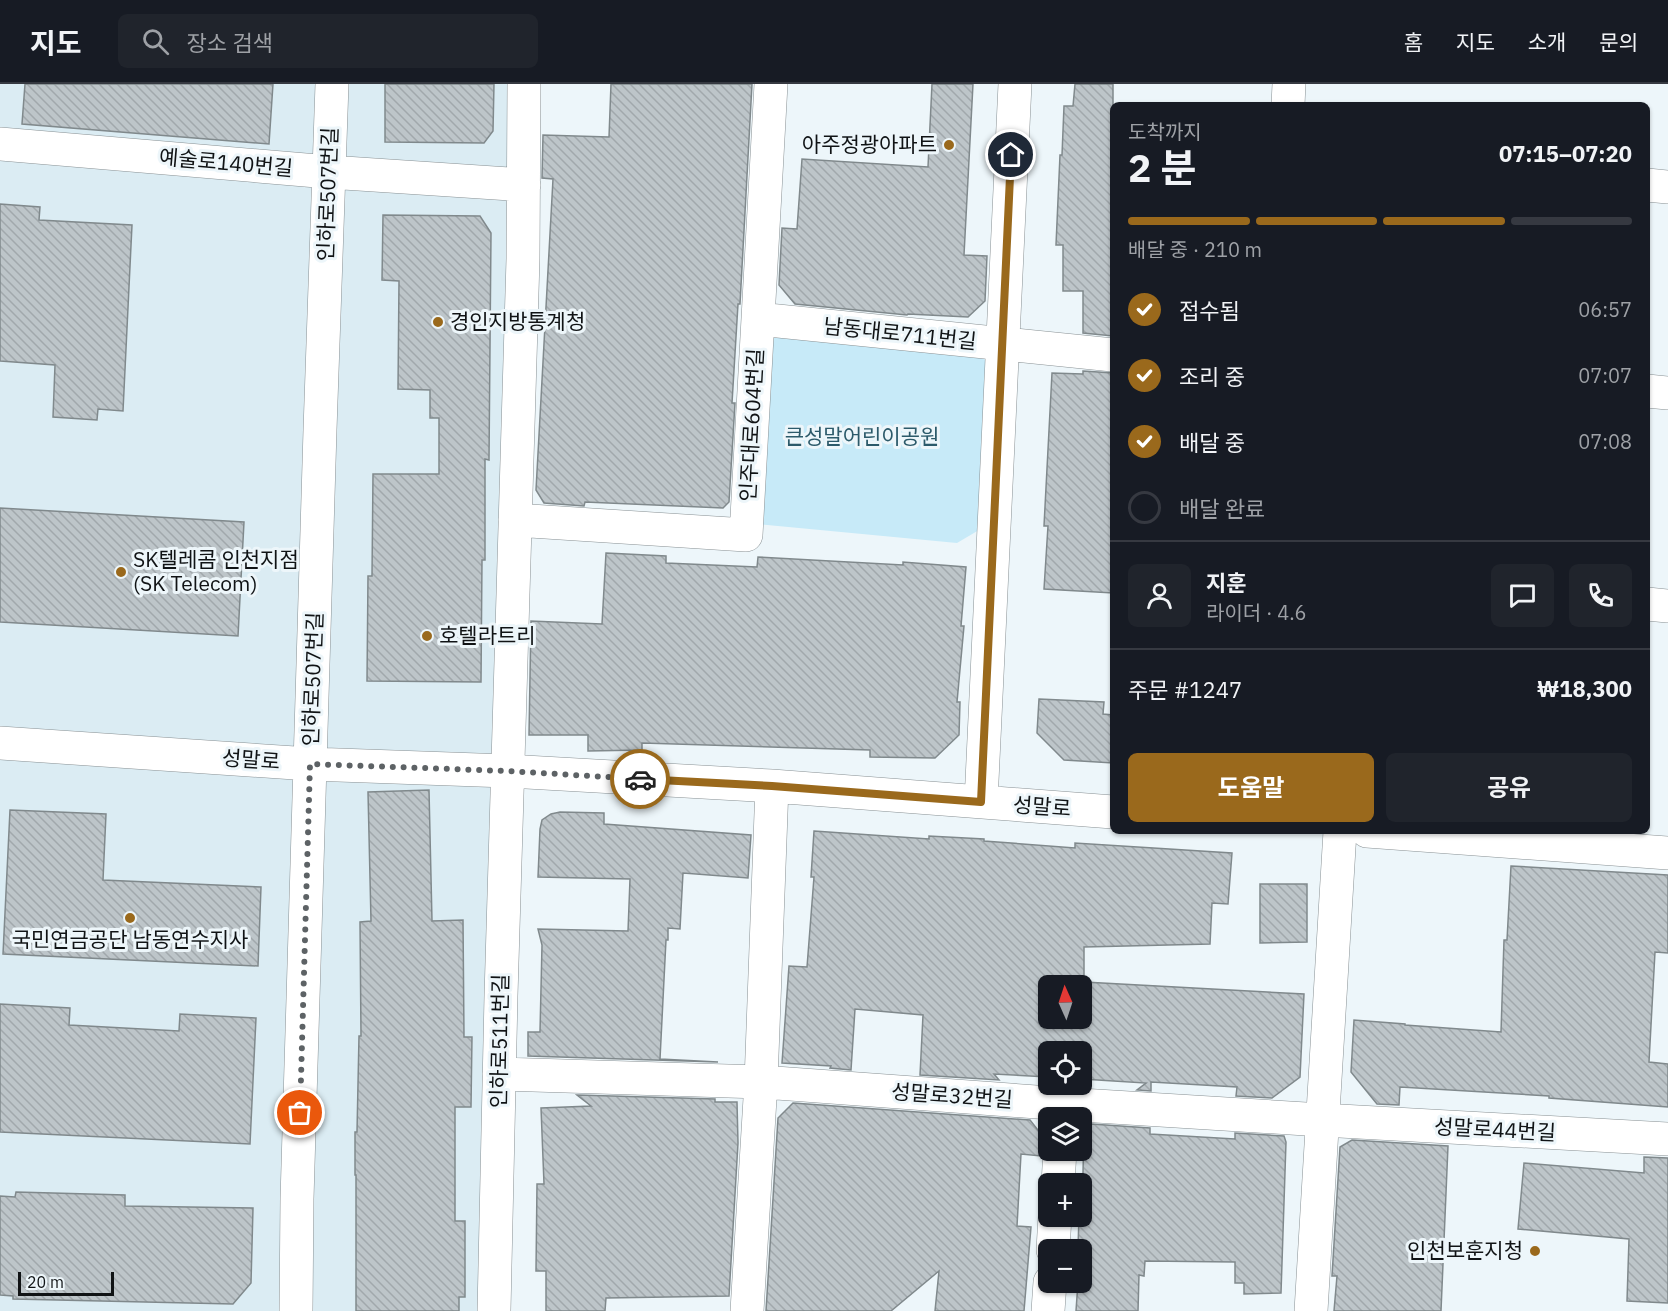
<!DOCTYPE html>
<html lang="ko">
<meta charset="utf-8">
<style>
body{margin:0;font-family:"IBM Plex Sans","Noto Sans KR",sans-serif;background:#20242c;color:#f1f3f6;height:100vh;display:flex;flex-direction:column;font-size:22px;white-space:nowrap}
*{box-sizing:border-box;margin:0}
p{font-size:20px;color:#9ea1a6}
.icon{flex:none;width:33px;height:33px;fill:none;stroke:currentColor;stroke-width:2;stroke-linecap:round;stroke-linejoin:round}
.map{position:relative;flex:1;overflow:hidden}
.sheet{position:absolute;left:1110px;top:18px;width:540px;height:732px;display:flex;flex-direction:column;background:#171b24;border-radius:9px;box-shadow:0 2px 4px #0004}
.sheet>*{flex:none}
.needle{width:39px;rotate:357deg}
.controls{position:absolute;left:1038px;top:891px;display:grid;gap:12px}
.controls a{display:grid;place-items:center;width:54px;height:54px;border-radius:9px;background:#171b24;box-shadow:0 2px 4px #0004;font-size:30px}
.scale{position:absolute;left:18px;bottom:15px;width:96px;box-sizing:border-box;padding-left:6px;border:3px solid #101315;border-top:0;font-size:16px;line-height:21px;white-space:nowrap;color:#101315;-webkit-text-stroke:4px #edf6fa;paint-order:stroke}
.pin{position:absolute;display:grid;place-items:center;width:51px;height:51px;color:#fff;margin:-26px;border:3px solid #fff;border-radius:50%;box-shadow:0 2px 6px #0007}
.courier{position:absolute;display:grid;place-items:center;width:60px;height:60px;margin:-30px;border:4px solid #9a691c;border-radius:50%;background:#fff;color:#222;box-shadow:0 2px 8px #0007}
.overview em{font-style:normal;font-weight:700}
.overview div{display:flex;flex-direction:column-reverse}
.overview{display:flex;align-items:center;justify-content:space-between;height:102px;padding:0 18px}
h1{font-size:39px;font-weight:700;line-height:45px}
.bar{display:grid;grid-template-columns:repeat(4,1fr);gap:9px 6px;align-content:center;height:72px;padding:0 18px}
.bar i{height:8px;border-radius:4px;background:#363941}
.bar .on{background:#9a691c}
.bar p{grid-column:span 4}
.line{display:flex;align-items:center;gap:15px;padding:0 18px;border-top:2px solid #363941}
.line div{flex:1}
.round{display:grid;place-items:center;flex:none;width:63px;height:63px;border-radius:9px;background:#20242c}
ol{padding:0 18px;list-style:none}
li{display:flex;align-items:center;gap:18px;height:66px}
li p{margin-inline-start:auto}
li .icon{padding:6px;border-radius:50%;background:#9a691c;color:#fff;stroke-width:4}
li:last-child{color:#9ea1a6}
li i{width:33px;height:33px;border:3px solid #363941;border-radius:50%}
.action{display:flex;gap:12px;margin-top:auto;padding:12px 18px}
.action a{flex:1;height:69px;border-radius:9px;background:#9a691c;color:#fff;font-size:24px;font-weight:700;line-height:69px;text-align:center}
.action a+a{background:#20242c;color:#f1f3f6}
header{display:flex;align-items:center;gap:36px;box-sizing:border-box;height:84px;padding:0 30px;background:#171b24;border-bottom:2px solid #363941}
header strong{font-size:28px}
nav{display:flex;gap:33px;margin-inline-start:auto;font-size:21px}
.search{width:420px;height:54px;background:#20242c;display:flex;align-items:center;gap:15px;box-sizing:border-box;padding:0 21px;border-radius:9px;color:#9ea1a6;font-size:22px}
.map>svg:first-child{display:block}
.built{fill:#dbecf3}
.park{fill:#c7eaf8}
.building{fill:url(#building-back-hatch);stroke:#80898c;stroke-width:1.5;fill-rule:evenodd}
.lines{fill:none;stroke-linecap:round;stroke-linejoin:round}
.minor-casing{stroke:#899194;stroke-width:34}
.minor{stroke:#fff;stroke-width:33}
.done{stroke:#5d6265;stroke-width:6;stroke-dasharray:0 10.8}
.route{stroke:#9a691c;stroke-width:8}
.poi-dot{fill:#9a691c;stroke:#edf6fa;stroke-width:2}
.labels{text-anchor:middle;stroke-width:6;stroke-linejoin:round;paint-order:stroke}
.poi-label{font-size:21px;fill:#101315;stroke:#edf6fa;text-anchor:start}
.street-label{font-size:21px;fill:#101315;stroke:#edf6fa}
.park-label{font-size:21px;fill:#2c5a6a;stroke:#edf6fa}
</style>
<header>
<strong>지도</strong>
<div class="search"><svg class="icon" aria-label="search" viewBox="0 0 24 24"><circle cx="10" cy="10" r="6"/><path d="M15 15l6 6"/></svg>장소 검색</div>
<nav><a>홈</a><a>지도</a><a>소개</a><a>문의</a></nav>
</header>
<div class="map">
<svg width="1668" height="1227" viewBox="0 0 1668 1227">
<defs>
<pattern id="building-back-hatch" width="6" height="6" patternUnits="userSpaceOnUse" patternTransform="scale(1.5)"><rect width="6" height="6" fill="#bdc5c9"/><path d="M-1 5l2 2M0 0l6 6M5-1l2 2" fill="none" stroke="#a1a8ac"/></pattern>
</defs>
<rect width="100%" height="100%" fill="#edf6fa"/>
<!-- built -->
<path class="built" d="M0,0H520L494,1227H0Z"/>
<!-- park -->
<path class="park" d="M786,249L978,267L990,283L979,446L957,459L758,440L767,257Z"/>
<!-- building -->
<path class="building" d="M25,0H273L269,60L22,40Z
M385,0H494L493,47L484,59L385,58Z
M611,0H752L740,220H738L732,319H735L729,418L723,424L585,418L584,422L544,419L536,406L553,95L542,94L543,51L609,53Z
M932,0H973L964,171L987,172L985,217L968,233L908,230L907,231L795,220L779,201L782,144L797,145L802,75L928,83Z
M1075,0H1113V252L1083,249V207H1063V161H1056L1060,71H1062L1064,22H1073Z
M0,120L40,123L39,136L132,141L123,327L98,325L97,336L53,333L55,281L0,277Z
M383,131L480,132L491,149L489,376L485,375V476H482L481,598L367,597L368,492H372L373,390H439V334H430V306L398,305L399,197L382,196Z
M1083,287L1113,289V509L1044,505L1048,442H1044L1052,289L1083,290Z
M0,424L244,438L238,552L0,538Z
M606,469L666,472V479L757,483L758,473L903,481V478L966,483L961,542H964L957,618H960L959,651L935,674L870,673V666L642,659V666L588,667V651H529L531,537L602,540Z
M1039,615L1104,618L1103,630L1113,631V679L1064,676L1037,649Z
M429,706L432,837L463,836L464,953H472L471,1023H455V1137H465V1213H459V1227H356V1091H355V1048H357L359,952H361L360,838L371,837L368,708Z
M10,726L106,730L103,796L261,803L258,882L3,870Z
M560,728L604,729V740L751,751L748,794L683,789L680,845L668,844V856H666L660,975L718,978L528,972V948H540L542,861L538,845L628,847L630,795L538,793L540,745L542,736L551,730Z
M814,747L929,755V752L984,755V757L1075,764V759L1232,769L1228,820L1212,819L1210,860L1084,863V898L1304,910L1300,993L1272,1014L1236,1012L1237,1003L1151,998V1007L1137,1006L1146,999L1082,995V968H1048V993L994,990L999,996L920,991L923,931L855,925L851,986L830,984L831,982L782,979L789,882L807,883L814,793H811ZM1048,902H1082V934H1048Z
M1511,782L1668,791V869L1655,868L1649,978L1668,980V1023L1549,1014V1012L1400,1003L1399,1021L1377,1020L1351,988L1354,936L1405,940V941L1501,948L1504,856H1507Z
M1260,800H1307V858L1260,859Z
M0,920L70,924L69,941L179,947L180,930L256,934L250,1060L0,1048Z
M577,1011L715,1015V1018H737L738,1059L729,1212L606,1214L605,1227H546V1187H536L537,1100H544L541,1024L591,1022Z
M793,1019L1030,1036L1045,1055L1041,1064V1072L1021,1070L1017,1142L1031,1143L1024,1227H935L939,1187L891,1227H766L778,1034Z
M1091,1040L1150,1044V1050L1235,1055V1049L1284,1052L1286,1058L1281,1209L1244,1210V1199H1235V1178L1145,1177L1144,1192L1139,1191L1138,1227H1076L1078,1198H1082V1166L1078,1164L1079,1132H1082L1084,1045Z
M1352,1056L1448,1062L1441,1227H1334L1337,1192H1332L1340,1063Z
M1644,1073L1668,1074V1219L1627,1217L1629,1155L1518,1145L1524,1079L1644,1089Z
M16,1108L125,1111V1122L253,1124L251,1199L233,1220L13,1215V1212L0,1211V1112L15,1113Z"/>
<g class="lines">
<defs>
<path id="minor" d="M1288,21L1289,0
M0,60L329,88L524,101
M1647,101L1668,103
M758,235L1113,271
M1647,307L1668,309
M515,436L746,451L771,0
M1647,520L1668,522
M0,659L310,680L507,687L772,702L1113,728
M981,718L1015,0
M1367,747L1668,769
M499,990L761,998L1064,1020L1322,1036L1668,1055
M1058,1100L1060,1066
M1053,1166L1055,1132
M296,1227L297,1115L320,346L332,0
M494,1227L501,912L523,175L524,0
M747,1227L761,998L772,702
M1048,1227L1050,1198
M1311,1227L1340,747"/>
</defs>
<!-- minor casing -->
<use href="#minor" class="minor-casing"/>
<!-- minor -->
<use href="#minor" class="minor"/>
</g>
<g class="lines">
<!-- done -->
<path class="done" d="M300,1029L310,680L507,687L640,695"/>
<!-- route -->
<path class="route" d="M640,695L772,702L981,718L1011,71"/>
</g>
<!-- markers -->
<g class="poi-dot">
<circle cx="949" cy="61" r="6"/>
<circle cx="438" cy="238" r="6"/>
<circle cx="121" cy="488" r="6"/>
<circle cx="427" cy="552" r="6"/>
<circle cx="130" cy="834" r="6"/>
<circle cx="1535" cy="1167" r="6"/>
</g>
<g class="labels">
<!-- poi labels -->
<g class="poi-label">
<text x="937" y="68" text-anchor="end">아주정광아파트</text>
<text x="450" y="245">경인지방통계청</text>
<text x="133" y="483">SK텔레콤 인천지점<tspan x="133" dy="24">(SK Telecom)</tspan></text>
<text x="439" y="559">호텔라트리</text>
<text x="130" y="863" text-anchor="middle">국민연금공단 남동연수지사</text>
<text x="1523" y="1174" text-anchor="end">인천보훈지청</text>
</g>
<!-- street labels -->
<g class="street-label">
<text transform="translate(226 79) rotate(5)" y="7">예술로140번길</text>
<text transform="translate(328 110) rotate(-88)" y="7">인하로507번길</text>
<text transform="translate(900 250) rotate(6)" y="7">남동대로711번길</text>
<text transform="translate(752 341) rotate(-87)" y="7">인주대로604번길</text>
<text transform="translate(313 595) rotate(-88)" y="7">인하로507번길</text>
<text transform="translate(251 676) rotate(4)" y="7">성말로</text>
<text transform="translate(1042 723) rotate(4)" y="7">성말로</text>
<text transform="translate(500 957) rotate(-89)" y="7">인하로511번길</text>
<text transform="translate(952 1012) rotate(4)" y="7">성말로32번길</text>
<text transform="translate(1495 1046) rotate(3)" y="7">성말로44번길</text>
</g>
<!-- park labels -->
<g class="park-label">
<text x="862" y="360">큰성말어린이공원</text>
</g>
</g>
</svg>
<div class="controls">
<a><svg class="needle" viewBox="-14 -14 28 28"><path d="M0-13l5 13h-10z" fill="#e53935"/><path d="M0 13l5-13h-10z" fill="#9ea1a6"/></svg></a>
<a><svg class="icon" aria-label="locate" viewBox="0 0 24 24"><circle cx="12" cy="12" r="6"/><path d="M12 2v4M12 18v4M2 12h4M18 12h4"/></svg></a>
<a><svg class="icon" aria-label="layers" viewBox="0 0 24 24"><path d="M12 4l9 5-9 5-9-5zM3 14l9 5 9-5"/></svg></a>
<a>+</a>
<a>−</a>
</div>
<div class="scale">20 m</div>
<div class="pin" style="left:300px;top:1029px;background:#ea580c"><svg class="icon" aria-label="bag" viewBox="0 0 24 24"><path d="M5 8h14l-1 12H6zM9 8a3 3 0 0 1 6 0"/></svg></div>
<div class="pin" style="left:1011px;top:71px;background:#1f2937"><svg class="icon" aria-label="home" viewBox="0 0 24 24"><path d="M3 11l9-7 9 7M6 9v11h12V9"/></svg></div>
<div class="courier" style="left:640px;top:695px"><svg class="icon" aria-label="car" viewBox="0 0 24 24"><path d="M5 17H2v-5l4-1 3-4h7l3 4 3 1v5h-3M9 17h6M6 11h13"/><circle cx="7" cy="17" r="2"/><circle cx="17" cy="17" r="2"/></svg></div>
<section class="sheet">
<div class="overview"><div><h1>2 분</h1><p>도착까지</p></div><em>07:15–07:20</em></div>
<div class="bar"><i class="on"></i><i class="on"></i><i class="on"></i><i></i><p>배달 중 · 210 m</p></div>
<ol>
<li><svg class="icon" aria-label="check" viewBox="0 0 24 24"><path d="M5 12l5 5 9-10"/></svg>접수됨<p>06:57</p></li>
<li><svg class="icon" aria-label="check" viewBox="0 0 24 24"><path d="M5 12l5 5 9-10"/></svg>조리 중<p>07:07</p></li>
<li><svg class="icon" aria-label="check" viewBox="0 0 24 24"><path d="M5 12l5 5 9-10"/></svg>배달 중<p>07:08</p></li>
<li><i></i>배달 완료</li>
</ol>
<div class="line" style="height:108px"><a class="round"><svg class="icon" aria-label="person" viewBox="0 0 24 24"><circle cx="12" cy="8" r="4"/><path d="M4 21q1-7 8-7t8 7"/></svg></a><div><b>지훈</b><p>라이더 · 4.6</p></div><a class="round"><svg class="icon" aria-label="chat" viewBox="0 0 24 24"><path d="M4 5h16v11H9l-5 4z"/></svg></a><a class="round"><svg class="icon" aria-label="phone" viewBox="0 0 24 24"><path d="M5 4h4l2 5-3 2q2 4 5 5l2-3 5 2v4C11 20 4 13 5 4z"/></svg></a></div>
<div class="line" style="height:78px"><div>주문 #1247</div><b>₩18,300</b></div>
<div class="action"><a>도움말</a><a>공유</a></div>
</section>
</div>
